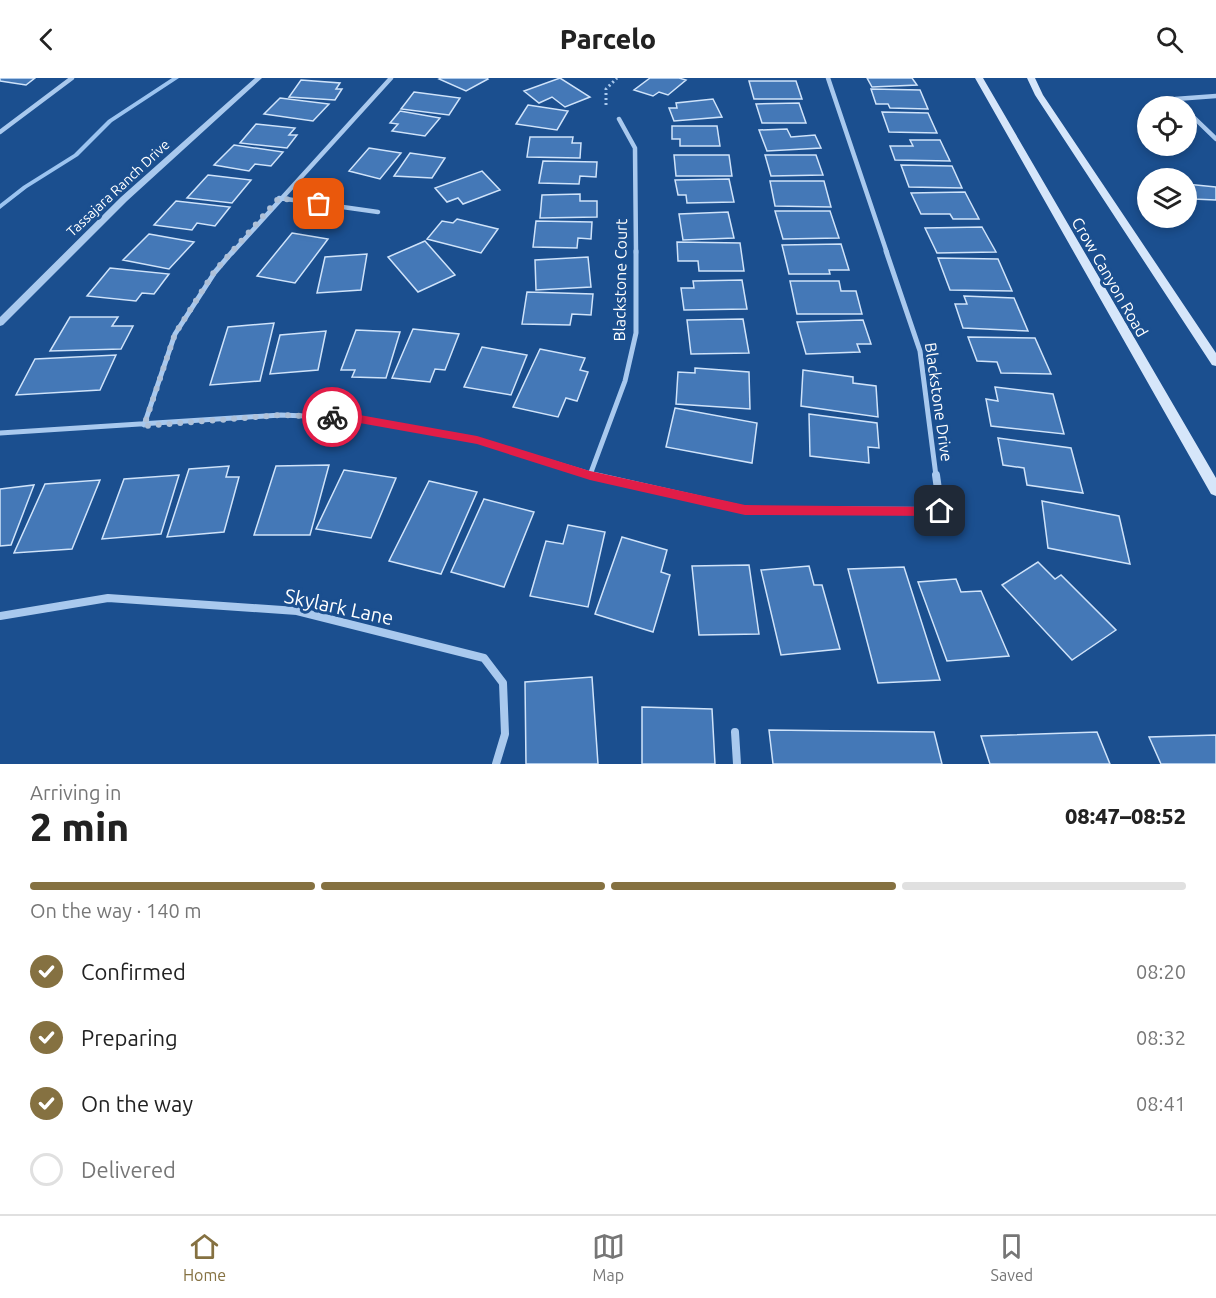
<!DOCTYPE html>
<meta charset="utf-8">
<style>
body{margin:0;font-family:Ubuntu,sans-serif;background:#f2f2f2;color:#222;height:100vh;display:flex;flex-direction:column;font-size:22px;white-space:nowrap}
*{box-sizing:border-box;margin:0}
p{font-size:20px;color:#767676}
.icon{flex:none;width:33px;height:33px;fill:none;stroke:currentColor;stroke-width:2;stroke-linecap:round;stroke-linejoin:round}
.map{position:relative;height:686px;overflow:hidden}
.sheet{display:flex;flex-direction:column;background:#fff;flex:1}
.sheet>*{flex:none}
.controls{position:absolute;left:1137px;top:18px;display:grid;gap:12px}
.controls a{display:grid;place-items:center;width:60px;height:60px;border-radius:50%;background:#fff;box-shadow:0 3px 9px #0003;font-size:30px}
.pin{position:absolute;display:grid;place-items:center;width:51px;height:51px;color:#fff;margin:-26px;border-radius:12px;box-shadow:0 3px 9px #0006}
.courier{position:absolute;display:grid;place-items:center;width:60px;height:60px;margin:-30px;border:4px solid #e11d48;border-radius:50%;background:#fff;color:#222;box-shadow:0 2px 8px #0007}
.headline em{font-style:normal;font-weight:800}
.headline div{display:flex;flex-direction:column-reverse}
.headline{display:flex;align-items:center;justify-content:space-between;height:102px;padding:0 30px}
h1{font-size:39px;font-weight:800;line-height:45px}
.bar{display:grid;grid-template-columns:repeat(4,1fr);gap:9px 6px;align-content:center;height:72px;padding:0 30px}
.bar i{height:8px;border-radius:4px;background:#e0e0e0}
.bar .selected{background:#857141}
.bar p{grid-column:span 4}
ol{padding:0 30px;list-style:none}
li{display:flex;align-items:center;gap:18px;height:66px}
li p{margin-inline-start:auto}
li .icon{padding:6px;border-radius:50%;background:#857141;color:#fff;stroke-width:4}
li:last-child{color:#767676}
li i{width:33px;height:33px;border:3px solid #e0e0e0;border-radius:50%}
header{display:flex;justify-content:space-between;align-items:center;height:78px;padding:0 30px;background:#fff;font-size:27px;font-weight:800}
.dock{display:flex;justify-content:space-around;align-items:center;height:84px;border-top:2px solid #e0e0e0;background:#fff;font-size:16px;color:#767676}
.dock a{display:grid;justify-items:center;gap:3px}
.dock .selected{color:#857141}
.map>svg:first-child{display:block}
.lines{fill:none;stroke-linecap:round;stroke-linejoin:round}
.stream{fill:#9cc4f0;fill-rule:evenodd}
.building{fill:#4478b7;stroke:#cfe3fa;stroke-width:1.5}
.path{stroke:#a9c9ee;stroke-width:3;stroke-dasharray:2 3;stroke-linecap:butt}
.minor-far2{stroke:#a9c9ee;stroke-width:4.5}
.minor-far1{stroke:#a9c9ee;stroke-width:5}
.minor{stroke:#a9c9ee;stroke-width:8}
.tertiary{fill:#a9c9ee;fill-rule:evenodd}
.secondary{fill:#d6e6fa;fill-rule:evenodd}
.route{fill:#e11d48}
.done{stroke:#afc1d8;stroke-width:6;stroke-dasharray:0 10.8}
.labels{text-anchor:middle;stroke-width:6;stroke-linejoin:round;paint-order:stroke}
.far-street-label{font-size:14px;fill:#fff;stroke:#1b4f8f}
.street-label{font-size:16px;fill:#fff;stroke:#1b4f8f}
.near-street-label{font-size:20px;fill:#fff;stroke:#1b4f8f}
</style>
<header><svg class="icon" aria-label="back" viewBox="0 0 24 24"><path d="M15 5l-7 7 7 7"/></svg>Parcelo<svg class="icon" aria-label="search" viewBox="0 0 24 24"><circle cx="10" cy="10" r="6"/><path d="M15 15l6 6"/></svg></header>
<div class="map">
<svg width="1216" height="686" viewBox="0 0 1216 686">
<rect width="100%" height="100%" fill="#1b4f8f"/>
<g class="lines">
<!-- stream -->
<path class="stream" d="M172,0H179L112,44L78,78L27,110L0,131V126L23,108L74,76L108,42Z"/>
</g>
<!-- building -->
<path class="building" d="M0,0H35L26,7L0,3Z
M441,0H487L488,1L466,13L439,1Z
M560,0L590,19L565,29L552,19L539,25L524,13Z
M650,0H679L686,2L668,17L659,14L653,18L634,12Z
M867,0H912L917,7L872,9Z
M301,2L340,5L336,11H342L335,22L289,19Z
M749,3H796L802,21H754Z
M871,11L920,12L928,31L890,30L888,26H876Z
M414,14L460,20L449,37L401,31Z
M280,20L329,26L313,43L264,36Z
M713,21L722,39L674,43L669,30H677L676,25Z
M799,25L806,45H762L756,26Z
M528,27L568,33L557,52L516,46Z
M400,33L440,40L425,58L392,53L398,46L390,45Z
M882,34L928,35L937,55L889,54Z
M256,46L295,50L289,57H297L287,70L240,65Z
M672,48H717L720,68H680V61H672Z
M787,51L791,59L815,57L821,70L767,73L759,52Z
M530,59H573L572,65H581L580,80L527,79Z
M910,62H940L950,83L895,82L890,68H913Z
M234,67L283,74L271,88L255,86L249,93L214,87Z
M369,70L401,75L380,101L349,93Z
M410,75L445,80L432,100L394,98Z
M674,77H729L732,98H676Z
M765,77H816L823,97L771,98Z
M543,83L597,84L596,99L580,98L579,106L539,105Z
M901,87L952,88L962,110L909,109Z
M482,93L500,112L463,126L458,120L447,124L435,110Z
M208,97L251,102L232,125L187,120Z
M729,101L734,124L687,125L686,117H678L675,102Z
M770,103H824L831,129L775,128Z
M1186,106L1216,109V122L1193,121Z
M965,114L979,141H953L950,136H921L911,115Z
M580,116V123H597V139L540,140L542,117Z
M176,123L230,129L215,148L197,145L192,152L154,147Z
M775,133H830L839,160L783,161Z
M728,134L734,160L683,162L679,136Z
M457,141L498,151L481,175L427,161L442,143L453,145Z
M536,143L592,144L591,161L578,160L577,170L533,169Z
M982,149L996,174L937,175L925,150Z
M292,155L328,161L295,205L257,198Z
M149,156L194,164L169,191L123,182Z
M425,163L455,197L418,214L388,179Z
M677,164L740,165L744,193H699L698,183H678Z
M841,166L849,192H829L830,196H789L782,167Z
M367,176L361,212L317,215L325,179Z
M588,179L591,209L536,212L535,182Z
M938,180L998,181L1012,213L950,212Z
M110,190L169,196L154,216L142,215L136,223L87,218Z
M742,202L747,231L684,232L681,210H694L693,203Z
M790,203H839L841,213H856L862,236H797Z
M527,214L593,216L591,237L572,236L570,247L522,246Z
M964,218L1014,220L1028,253L963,250L955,226H967Z
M70,239H118L112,248H133L121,271L50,273Z
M743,241L749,275L691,276L687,242Z
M863,242L871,266H857L860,274L806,276L797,244Z
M274,245L260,303L210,307L228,249Z
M413,251L459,256L445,292L435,291L430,304L392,300Z
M356,252L400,254L386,300L352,299L355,292H341Z
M326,253L318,292L270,296L280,257Z
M968,259L1035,260L1051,296L1001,295L997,284L977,283Z
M482,269L527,277L511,317L464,309Z
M540,271L585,280L580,292L588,294L577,323L566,320L558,339L513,329Z
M116,277L100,312L16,317L35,281Z
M695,290L749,294L750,331L676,326L678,294L695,295Z
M803,292L853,299V305L876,308L878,339L801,328Z
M995,309L1053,316L1064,356L991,348L986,321L998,323Z
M675,330L757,345L752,385L666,369Z
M809,336L877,345L879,370L868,369L869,385L810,378Z
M998,360L1071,370L1083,415L1027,407L1024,390L1003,387Z
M329,387L310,457H254L276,388Z
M229,388L226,399H239L224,454L167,459L189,391Z
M344,392L396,400L371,460L316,451Z
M179,397L161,456L102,461L124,401Z
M100,402L72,471L14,475L45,406Z
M429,403L477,414L441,496L389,483Z
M34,407L11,467L0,468V411Z
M484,421L534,434L504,509L451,494Z
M1042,423L1119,438L1130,486L1048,470Z
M568,447L605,454L588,529L530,518L546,463L563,466Z
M622,459L667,472L661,494L670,497L653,554L595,536Z
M1038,484L1055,501L1061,497L1116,552L1072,582L1002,507Z
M749,487L759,556L699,557L692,488Z
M809,488L814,507H822L840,571L781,577L761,492Z
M904,489L940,602L878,605L848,491Z
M956,501L961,514L981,513L1009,578L947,583L918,504Z
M592,599L598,686H526L525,604Z
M642,629L712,631L715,686H642Z
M769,652L934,654L942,686H773Z
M1097,654L1110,686H990L981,658Z
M1216,657V686H1161L1149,659Z"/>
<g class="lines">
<!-- path -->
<path class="path" d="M606,27V11L617,0"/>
<!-- minor-far2 -->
<path class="minor-far2" d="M828,0L887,175
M1183,28L1175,21L1216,18
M1186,32L1216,61
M619,41L635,70L636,175
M0,54L72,0
M279,120L378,134
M232,175L391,0"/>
<!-- minor-far1 -->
<path class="minor-far1" d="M886,173L920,273L936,398
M144,347L175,256L215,194L233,173
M0,355L281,337L354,340L477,362L597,398
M590,397L625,303L636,255V173"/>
<!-- minor -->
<path class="minor" d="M590,397L745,432L941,433L936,397
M0,538L108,520L297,533L484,580L503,605L505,656L496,686
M735,654L737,686"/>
<!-- tertiary -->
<path class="tertiary" d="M255,0H262L127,123L3,247L0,248V239L121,119Z"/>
<!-- secondary -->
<path class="secondary" d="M975,0H983L1216,400V418L1211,416Z
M1027,0H1035L1043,17L1216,275V288L1212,287L1035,17Z"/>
</g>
<!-- route -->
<path class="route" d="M332,335L354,336L477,358L590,393L745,427L940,429L946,433L940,438L745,437L590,402L477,366L354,344L332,343L327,339Z"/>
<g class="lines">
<!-- done -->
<path class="done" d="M319,126L279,120L214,194L175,256L144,348L281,337L332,339"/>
</g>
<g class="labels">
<!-- far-street labels -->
<g class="far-street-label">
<text transform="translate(118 110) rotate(-43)" y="5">Tassajara Ranch Drive</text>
</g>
<!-- street labels -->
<g class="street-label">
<text transform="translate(1110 199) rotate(60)" y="6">Crow Canyon Road</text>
<text transform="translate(620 202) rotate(-89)" y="6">Blackstone Court</text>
<text transform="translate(939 324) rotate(82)" y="6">Blackstone Drive</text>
</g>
<!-- near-street labels -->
<g class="near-street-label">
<text transform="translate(339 529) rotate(12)" y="7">Skylark Lane</text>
</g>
</g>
</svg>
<div class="controls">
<a><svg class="icon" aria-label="locate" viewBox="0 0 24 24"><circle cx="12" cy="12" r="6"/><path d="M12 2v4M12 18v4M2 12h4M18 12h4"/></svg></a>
<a><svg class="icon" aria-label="layers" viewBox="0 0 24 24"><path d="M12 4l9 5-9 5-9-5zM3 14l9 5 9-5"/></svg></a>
</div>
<div class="pin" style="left:319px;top:126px;background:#ea580c"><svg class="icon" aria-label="bag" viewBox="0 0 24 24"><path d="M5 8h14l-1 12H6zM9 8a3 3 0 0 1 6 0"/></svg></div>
<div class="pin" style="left:940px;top:433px;background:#1f2937"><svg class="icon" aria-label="home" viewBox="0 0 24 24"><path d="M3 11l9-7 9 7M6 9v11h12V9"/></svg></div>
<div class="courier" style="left:332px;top:339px"><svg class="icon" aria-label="bike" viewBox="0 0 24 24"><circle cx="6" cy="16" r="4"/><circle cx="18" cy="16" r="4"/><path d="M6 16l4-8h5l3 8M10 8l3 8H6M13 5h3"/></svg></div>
</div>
<section class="sheet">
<div class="headline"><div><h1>2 min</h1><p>Arriving in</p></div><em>08:47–08:52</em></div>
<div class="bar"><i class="selected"></i><i class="selected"></i><i class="selected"></i><i></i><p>On the way · 140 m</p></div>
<ol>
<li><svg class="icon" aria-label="check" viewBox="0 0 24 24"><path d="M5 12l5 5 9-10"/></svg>Confirmed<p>08:20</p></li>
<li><svg class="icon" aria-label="check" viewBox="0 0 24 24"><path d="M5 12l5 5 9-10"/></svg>Preparing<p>08:32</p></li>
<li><svg class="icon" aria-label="check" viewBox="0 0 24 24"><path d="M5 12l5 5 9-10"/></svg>On the way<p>08:41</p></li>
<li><i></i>Delivered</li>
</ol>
</section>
<nav class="dock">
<a class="selected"><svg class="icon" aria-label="home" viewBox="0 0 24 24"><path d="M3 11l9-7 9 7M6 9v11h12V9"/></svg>Home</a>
<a><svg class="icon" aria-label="map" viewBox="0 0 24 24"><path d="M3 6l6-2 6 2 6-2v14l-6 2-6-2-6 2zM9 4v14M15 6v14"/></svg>Map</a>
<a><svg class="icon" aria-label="saved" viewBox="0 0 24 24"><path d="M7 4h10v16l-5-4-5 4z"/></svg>Saved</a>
</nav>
